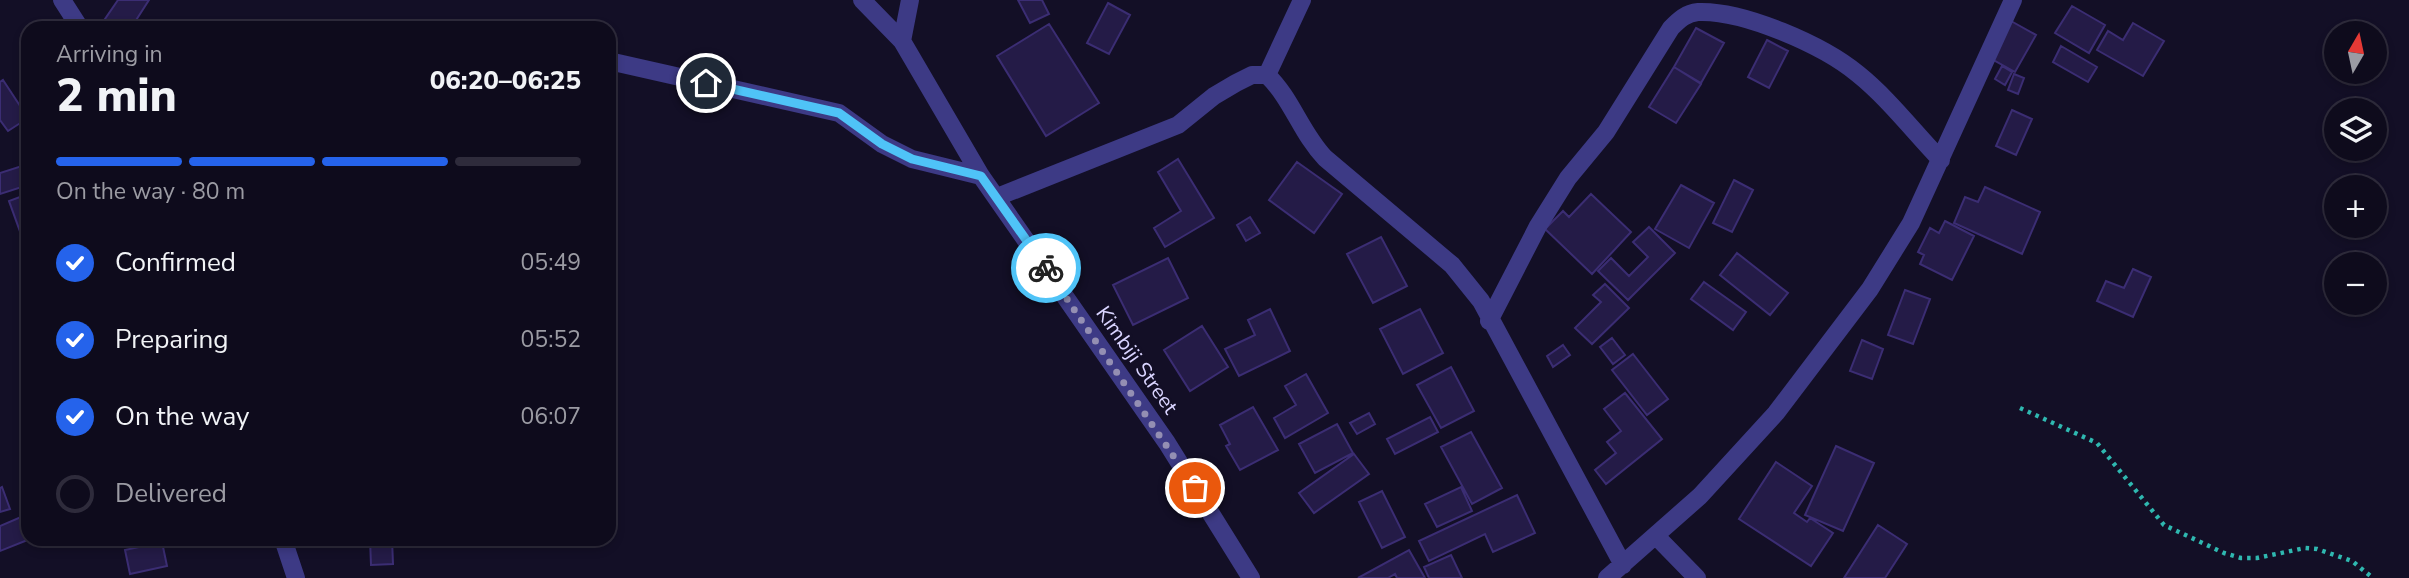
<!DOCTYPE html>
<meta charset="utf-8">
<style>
body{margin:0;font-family:"Nunito Sans",sans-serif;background:#171425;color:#f1f3f6;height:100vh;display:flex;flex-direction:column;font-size:26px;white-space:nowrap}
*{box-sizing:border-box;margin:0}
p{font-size:23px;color:#9b9ba3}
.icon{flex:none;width:38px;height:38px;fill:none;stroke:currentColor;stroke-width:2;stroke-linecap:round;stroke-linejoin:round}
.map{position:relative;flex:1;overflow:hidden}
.details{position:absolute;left:21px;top:21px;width:595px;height:525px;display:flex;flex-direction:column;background:#0e0b1c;border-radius:21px;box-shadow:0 4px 10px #0003,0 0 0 2px #2e2b3b}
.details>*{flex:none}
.needle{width:46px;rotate:9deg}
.buttons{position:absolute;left:2324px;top:21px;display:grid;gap:14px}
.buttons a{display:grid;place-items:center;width:63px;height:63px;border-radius:50%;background:#0e0b1c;box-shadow:0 4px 10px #0003,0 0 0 2px #2e2b3b;font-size:35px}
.pin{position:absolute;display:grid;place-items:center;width:60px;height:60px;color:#fff;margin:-30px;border:4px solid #fff;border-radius:50%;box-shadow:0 2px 7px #0007}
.courier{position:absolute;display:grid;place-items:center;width:70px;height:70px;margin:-35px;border:5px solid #4fc3f7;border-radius:50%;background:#fff;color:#222;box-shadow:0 2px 9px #0007}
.head em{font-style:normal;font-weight:800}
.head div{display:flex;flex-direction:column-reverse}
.head{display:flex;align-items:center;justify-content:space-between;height:119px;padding:0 35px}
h1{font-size:46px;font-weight:800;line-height:52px}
.bar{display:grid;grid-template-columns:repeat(4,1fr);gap:10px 7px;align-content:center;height:84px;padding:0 35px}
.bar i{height:9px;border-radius:5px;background:#2e2b3b}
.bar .current{background:#2563eb}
.bar p{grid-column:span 4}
ol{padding:0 35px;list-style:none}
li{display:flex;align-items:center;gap:21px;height:77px}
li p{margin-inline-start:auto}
li .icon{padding:7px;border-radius:50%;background:#2563eb;color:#fff;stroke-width:4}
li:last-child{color:#9b9ba3}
li i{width:38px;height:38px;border:4px solid #2e2b3b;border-radius:50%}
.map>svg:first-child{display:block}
.building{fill:#241b47;stroke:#3b2d73;stroke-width:2}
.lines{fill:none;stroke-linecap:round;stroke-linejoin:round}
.path{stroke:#2fb8b0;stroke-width:4.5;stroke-dasharray:3.5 5;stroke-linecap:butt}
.street{stroke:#3d3a85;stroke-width:18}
.done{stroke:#948fb3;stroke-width:7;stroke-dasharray:0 12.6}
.route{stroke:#4fc3f7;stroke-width:9}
.labels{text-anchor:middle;stroke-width:5;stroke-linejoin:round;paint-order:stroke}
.street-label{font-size:21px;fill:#d9d4ff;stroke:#130f26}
</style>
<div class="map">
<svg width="2409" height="578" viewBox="0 0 2409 578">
<rect width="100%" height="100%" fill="#130f26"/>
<!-- building -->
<path class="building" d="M118,0H149L131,28H120L105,19Z
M1018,0H1042L1049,14L1030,23Z
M1108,3L1130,15L1109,54L1087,43Z
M2072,6L2105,25L2089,53L2055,33Z
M2011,21L2036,35L2015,72L1990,58Z
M2133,23L2164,41L2143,76L2097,50L2108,31L2123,40Z
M1049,24L1099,103L1046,136L997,56Z
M1696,28L1724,43L1701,83L1674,67Z
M1767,40L1788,51L1769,88L1748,77Z
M2061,46L2097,67L2088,82L2053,62Z
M2002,66L2012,72L2005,85L1995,79Z
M1674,67L1701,84L1676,123L1649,107Z
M2014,74L2024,78L2018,94L2008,90Z
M3,80L28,118L8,131L0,120V82Z
M2012,110L2032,119L2016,155L1996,146Z
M1178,159L1214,218L1165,247L1154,228L1181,211L1158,172Z
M1297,162L1342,194L1314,233L1269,200Z
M28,164V185L0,194V173Z
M1734,180L1753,190L1732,232L1713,223Z
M1681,185L1714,203L1689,248L1655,229Z
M1985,187L2040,212L2022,254L1954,223L1965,197L1978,202Z
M28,194V247L26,248L9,201Z
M1591,194L1631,232L1592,274L1545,229L1563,211L1569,217Z
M1250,217L1260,233L1246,241L1237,225Z
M1945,221L1974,236L1952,280L1920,264L1924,255L1918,252L1930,228L1939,233Z
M1649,227L1675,253L1628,300L1598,271L1611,258L1629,276L1648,257L1633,242Z
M1381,237L1407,286L1373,303L1347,254Z
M1737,253L1788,293L1770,315L1720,275Z
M1168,258L1188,298L1133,325L1113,285Z
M2133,269L2151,277L2133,317L2097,301L2106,281L2124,288Z
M1704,282L1746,312L1733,330L1691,299Z
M1605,284L1629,308L1592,344L1575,328L1601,302L1593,295Z
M1905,290L1930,299L1913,344L1888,335Z
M1270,309L1290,351L1239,376L1225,349L1255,335L1248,320Z
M1420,309L1443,353L1403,374L1380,329Z
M1202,326L1228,367L1190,391L1164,350Z
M1612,338L1625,355L1613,364L1600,347Z
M1862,340L1883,349L1872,379L1850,371Z
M1563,345L1570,355L1553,367L1547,356Z
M1633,354L1668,399L1647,415L1612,370Z
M1451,367L1474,411L1441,428L1417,385Z
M1306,374L1328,413L1285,438L1274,418L1296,405L1285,386Z
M1625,393L1662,439L1606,484L1595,470L1616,453L1607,442L1621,431L1604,409Z
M1253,407L1278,450L1240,470L1226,446L1230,444L1220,425Z
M1369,413L1375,424L1357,434L1350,423Z
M1430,417L1438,432L1395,454L1387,439Z
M1337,424L1353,453L1315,473L1299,444Z
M1471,432L1502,488L1472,504L1441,447Z
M1836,446L1874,463L1843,531L1805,515Z
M1354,454L1369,474L1314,513L1299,493Z
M1776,462L1812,486L1794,513L1807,522L1810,518L1833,533L1811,566L1739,519Z
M2,487L10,509L0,512V488Z
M1461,487L1472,511L1437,527L1425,504Z
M1382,491L1405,537L1382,548L1359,502Z
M1517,495L1535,533L1493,552L1485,534L1429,561L1419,541Z
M28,514L30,539L0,551V526Z
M1878,525L1907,544L1885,578H1844Z
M175,539H197L178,546Z
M370,539H392L393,564L371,565Z
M162,542L167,566L130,574L125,550Z
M1409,550L1425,578H1397L1395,574L1388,578H1358Z
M1451,555L1462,578H1429L1424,567Z"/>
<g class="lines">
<!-- path -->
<path class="path" d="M2020,408L2097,443L2164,525L2224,553L2241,558H2257L2305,548L2317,549L2352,561L2373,578"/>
<!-- street -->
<path class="street" d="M62,0L80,28
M862,0L902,41L981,176L1167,443L1251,578
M902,41L910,0
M609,61L839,113L882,144L912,159L981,176
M1267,75L1302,0
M997,197L1178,125L1214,96L1236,83L1252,75H1267C1292,99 1301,133 1325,158L1452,265L1481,301L1623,565
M1489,321L1538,226L1568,178L1606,132L1671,28C1679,20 1686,13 1698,12C1743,10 1823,45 1858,74C1888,98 1914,132 1941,160
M1656,536L1697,578
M283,539L296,578
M1607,578L1700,496L1776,413L1870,289L1911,223L2013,0"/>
</g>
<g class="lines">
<!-- done -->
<path class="done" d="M1046,268L1195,488"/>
<!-- route -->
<path class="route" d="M706,83L839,113L882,144L912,159L981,176L1046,268"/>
</g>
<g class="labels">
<!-- street labels -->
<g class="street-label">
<text transform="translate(1137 360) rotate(55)" y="7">Kimbiji Street</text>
</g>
</g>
</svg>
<div class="buttons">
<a><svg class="needle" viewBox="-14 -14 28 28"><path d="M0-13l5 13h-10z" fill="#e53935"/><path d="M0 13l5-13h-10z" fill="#9b9ba3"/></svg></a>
<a><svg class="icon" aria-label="layers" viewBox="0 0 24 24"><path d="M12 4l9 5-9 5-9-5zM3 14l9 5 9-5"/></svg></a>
<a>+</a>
<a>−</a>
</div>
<div class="pin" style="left:1195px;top:488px;background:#ea580c"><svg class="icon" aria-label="bag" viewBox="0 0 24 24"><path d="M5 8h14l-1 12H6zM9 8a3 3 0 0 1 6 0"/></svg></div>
<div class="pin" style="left:706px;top:83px;background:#1f2937"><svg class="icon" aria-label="home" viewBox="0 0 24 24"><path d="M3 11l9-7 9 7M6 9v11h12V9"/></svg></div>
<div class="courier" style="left:1046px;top:268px"><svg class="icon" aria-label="bike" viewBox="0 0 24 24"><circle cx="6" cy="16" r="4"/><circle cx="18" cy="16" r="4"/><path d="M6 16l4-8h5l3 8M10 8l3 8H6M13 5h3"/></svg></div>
<section class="details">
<div class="head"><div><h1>2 min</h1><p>Arriving in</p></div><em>06:20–06:25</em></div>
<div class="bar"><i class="current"></i><i class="current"></i><i class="current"></i><i></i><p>On the way · 80 m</p></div>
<ol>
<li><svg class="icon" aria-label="check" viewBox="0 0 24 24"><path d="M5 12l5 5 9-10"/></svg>Confirmed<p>05:49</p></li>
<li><svg class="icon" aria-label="check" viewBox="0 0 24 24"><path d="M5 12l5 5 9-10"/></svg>Preparing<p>05:52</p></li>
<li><svg class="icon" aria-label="check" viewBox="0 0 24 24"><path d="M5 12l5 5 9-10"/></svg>On the way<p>06:07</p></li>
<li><i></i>Delivered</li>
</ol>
</section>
</div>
